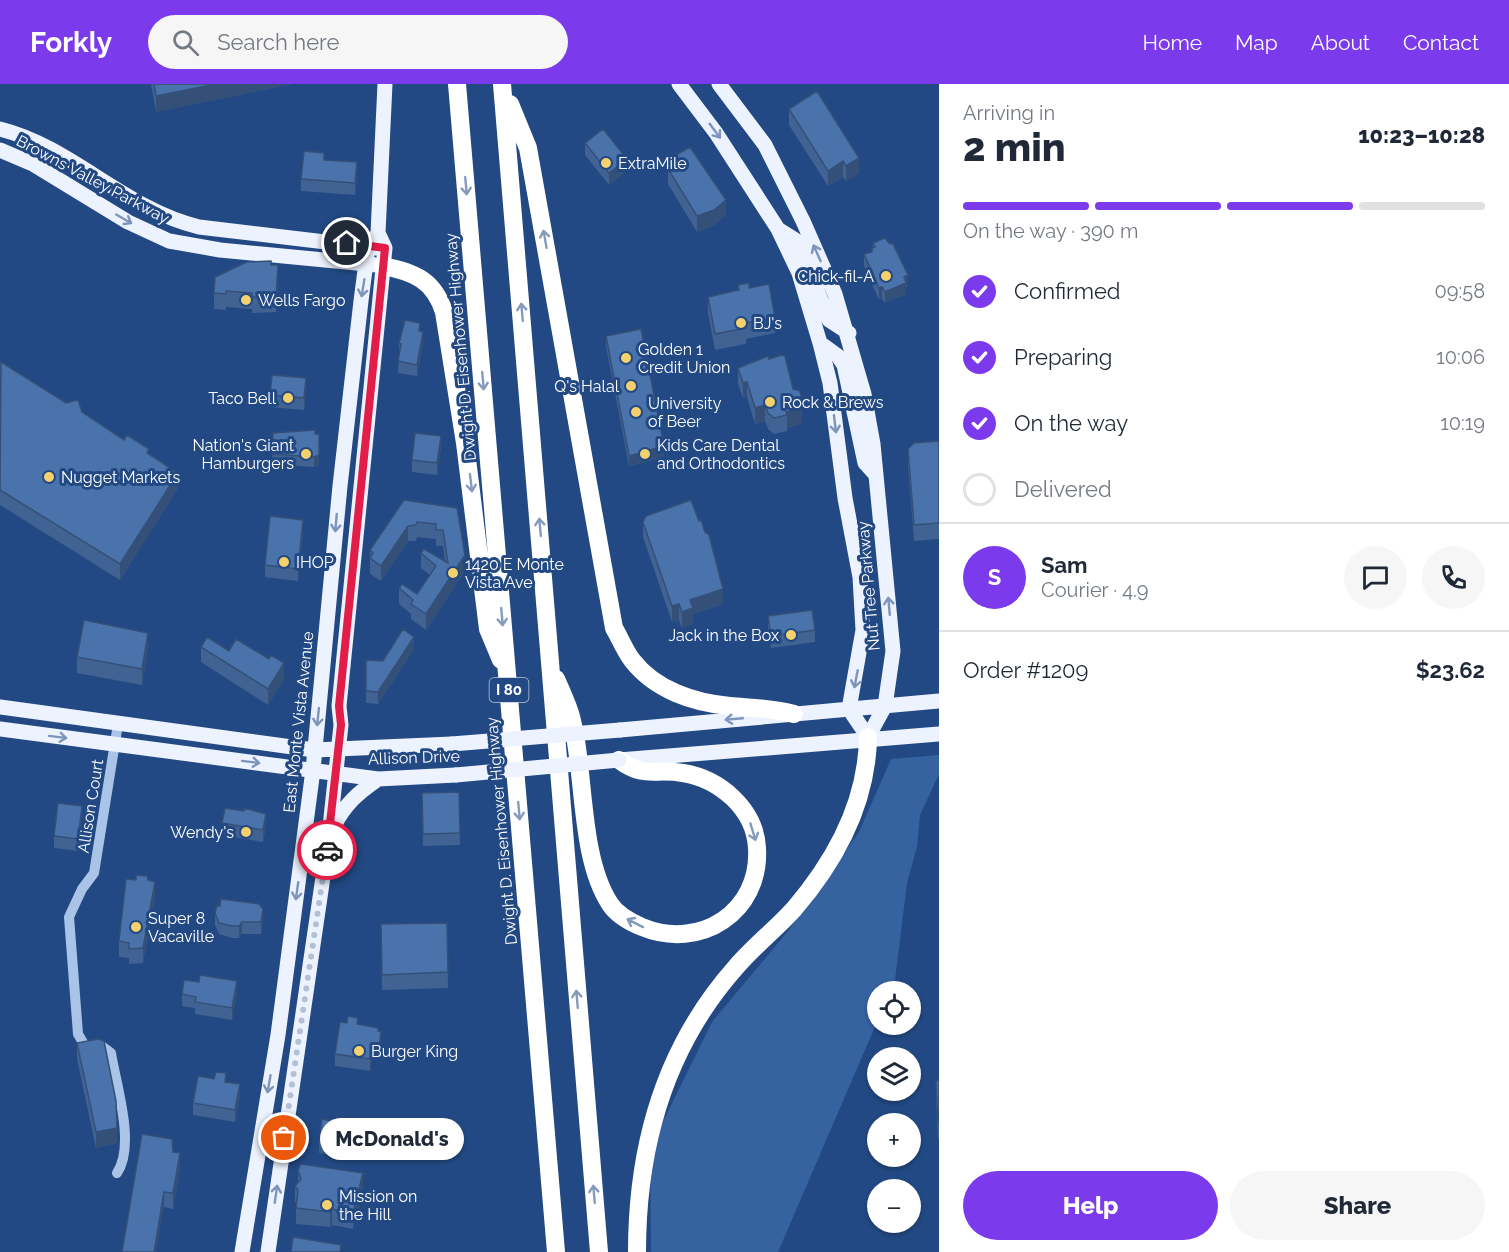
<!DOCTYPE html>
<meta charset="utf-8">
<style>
body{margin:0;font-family:Raleway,sans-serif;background:#f6f6f7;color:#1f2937;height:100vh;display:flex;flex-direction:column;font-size:22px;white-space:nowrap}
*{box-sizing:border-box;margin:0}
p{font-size:20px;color:#747a83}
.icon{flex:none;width:33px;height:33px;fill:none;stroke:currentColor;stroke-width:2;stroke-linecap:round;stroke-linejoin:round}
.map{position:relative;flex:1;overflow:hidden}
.drawer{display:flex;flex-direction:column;background:#fff;width:570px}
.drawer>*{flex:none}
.fabs{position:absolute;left:867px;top:897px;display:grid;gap:12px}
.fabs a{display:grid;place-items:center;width:54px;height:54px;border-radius:50%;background:#fff;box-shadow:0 2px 4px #0004;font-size:30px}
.pin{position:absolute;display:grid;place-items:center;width:51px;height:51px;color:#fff;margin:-26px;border:3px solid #fff;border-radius:50%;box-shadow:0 2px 6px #0007}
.courier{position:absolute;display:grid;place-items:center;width:60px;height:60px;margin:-30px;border:4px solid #e11d48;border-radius:50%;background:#fff;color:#222;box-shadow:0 2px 8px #0007}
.bubble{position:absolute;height:42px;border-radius:21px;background:#fff;box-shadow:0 2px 4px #0004;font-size:20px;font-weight:800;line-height:42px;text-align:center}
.overview em{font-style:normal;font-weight:800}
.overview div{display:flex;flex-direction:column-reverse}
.overview{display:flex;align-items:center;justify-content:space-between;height:102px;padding:0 24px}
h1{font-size:39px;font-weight:800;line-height:45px}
.bar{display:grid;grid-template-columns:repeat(4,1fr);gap:9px 6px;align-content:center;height:72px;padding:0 24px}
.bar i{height:8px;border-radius:4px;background:#e0e1e3}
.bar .current{background:#7c3aed}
.bar p{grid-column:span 4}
.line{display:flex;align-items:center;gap:15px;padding:0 24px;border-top:2px solid #e0e1e3}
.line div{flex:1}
.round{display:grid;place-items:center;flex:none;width:63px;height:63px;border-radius:32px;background:#f6f6f7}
ol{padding:0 24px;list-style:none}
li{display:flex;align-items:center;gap:18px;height:66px}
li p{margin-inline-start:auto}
li .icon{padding:6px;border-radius:50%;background:#7c3aed;color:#fff;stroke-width:4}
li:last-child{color:#747a83}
li i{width:33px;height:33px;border:3px solid #e0e1e3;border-radius:50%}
.primary-button{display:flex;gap:12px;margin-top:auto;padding:12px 24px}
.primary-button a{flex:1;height:69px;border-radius:36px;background:#7c3aed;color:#fff;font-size:24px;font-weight:800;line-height:69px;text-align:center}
.primary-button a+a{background:#f6f6f7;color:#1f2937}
header{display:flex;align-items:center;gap:36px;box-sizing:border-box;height:84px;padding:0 30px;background:#7c3aed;color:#fff}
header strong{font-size:28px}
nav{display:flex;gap:33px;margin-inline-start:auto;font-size:21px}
.search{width:420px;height:54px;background:#f6f6f7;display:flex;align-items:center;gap:15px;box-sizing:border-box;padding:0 21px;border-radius:33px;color:#747a83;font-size:22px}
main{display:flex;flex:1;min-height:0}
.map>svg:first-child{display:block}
.green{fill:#3662a0}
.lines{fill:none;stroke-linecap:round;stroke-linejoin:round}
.minor{stroke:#aac4e8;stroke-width:10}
.major{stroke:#ecf2fe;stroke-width:15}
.highway{stroke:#fff;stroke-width:18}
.major-bridge{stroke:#ecf2fe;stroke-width:15}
.wall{fill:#406393}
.shaded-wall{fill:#345078}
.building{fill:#4b73ab;stroke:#345078;stroke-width:1.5}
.oneway{stroke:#7d95ba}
.oneway2{stroke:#859bbb}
.done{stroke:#b2bfd4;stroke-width:6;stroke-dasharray:0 10.8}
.route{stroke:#e11d48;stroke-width:8}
.poi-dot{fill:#f4d16c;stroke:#224983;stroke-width:2}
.labels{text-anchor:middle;stroke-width:6;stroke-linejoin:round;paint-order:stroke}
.shield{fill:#224983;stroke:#bdc8da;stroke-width:1.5}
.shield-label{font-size:15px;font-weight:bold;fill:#fff}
.poi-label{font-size:16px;fill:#fff;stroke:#224983;text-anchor:start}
.street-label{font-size:16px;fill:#fff;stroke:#224983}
</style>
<header>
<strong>Forkly</strong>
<div class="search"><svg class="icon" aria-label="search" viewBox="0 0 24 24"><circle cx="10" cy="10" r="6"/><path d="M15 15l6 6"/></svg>Search here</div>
<nav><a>Home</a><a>Map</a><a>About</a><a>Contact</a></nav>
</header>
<main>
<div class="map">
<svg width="939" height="1168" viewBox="0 0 939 1168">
<rect width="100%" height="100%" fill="#224983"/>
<!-- green -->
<path class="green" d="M939,671V690L920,731L917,763L907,799L894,904L893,907L878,908L877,938L778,1168H651L650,1064L712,938L788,847L859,748L891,675Z"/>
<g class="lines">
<!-- minor -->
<path class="minor" d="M117,1089C136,1061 116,1001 111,969L103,963L85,962L78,950L69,833L82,805L94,789L118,640"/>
<!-- major -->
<path class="major" d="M679,0L716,49L778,145L799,189L820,259L830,299L845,414L860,493L863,546L849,625L868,653
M719,0L765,61L803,137L835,210L864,310L873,360L893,567L885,622L868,653
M0,45C72,63 124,125 199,143L376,164
M0,66L33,80L128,138L169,157L220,166L377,181
M778,145L797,157L829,236L849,249
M820,259L838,272L844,281L865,379L876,391
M0,623L314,666L452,660
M0,645L378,695L456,691
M620,646L939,617
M619,676L939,650
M334,742C345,720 358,709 378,695
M242,1168L278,951L313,686L340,402L361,217L368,163L378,149
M268,1168L329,752L341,641L339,622L385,164L378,149L385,0"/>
<!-- highway -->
<path class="highway" d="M457,0L556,1168
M502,0L599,1168
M510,20L528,64L614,544C620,554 625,567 632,576C655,606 694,619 730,622C753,624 772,624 794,630
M383,182C414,188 434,196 444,228L465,359L488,545L501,576
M556,595C561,606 566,617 570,629C586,684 578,771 610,820C617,831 630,838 642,843C700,867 761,828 757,764C755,725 720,695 683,689C654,684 645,695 619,676
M637,1168C637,1062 665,963 736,883C754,862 776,845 794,825C836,776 867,719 868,653"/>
<!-- major-bridge -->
<path class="major-bridge" d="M452,660L620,646
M456,691L619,676"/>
</g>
<!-- wall -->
<path class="wall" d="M151,0H292L156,28Z
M789,25L859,89L846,97L843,93L828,102L789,41Z
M585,59L627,86L609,101L585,71Z
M676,71L726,131L714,141L697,148L668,100V85L676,80Z
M324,76L357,90L355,111L301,107V95Z
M873,159L908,202L906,203V210L885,219L882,215L879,216L864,182V170L872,168Z
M271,181L278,197L276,228L252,229V225L226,223V226L214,225V209Z
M738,201L749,204L775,234V249L746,255V260L715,266L708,229V213L738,206Z
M420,247L423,260L417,292L398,289L399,271V259Z
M606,252L664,373L629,382L606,262Z
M769,275L793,305L802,334H801V340L787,344V347L774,350L768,345L765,337L755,340L747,313L743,314L738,300V284Z
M0,279L82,328L124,356L149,371L178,404L120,496L0,421Z
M306,306L304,326L270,323V311Z
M273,349L315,350L319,381L314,383L272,380Z
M939,357V455L914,457L908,380V365Z
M441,363L437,391L412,388V376Z
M404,416L457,424L465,487L426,546L411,535V530L399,520V504L417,510L430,491L421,484V469L445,477L443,462H436V455L417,453L416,457H408L381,497L370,490V466Z
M643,438L723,520L693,530V540L682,544L679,536L672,538L643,453Z
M303,448L298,497L265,493V481Z
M768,532L815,546V558L771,564L768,544Z
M201,563L269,575L284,595L268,621L201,578Z
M148,564L142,601L77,589V573Z
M414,565L378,620L366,619V576L383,577Z
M459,708L460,761L423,762L422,709Z
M82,734L78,767L54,764V752Z
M222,739L266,741L263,758L222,751Z
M148,796L155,813L143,879L129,880V874L119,873V857Z
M215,829L263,837L261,850H242L239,854H232L219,850L215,841Z
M447,839L448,904L382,906L381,840Z
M237,909L232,936L195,930V924L182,922V910Z
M358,941L378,947L381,959L379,975L372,974L370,987L335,982V970Z
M77,959L117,1059L96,1064L77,975Z
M939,994V1055L938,1054L936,1013V998Z
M226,998L240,1012L235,1038L193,1031V1019Z
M361,1049L357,1075L319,1069V1057Z
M173,1068L180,1084L173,1125L164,1123L122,1168Z
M298,1086L363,1105L353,1145L332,1141L330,1143L296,1140V1119L295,1117V1102L298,1098Z"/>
<!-- shaded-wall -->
<path class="shaded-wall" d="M216,0H292L156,28V12Z
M859,74V89L846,97V82Z
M627,75V86L609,101V89Z
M843,77V93L828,102V87Z
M357,78V90L355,111V99Z
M726,116V131L714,141L697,148V132Z
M278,181V197L276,228V213Z
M908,191V202L906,203V210L885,219V208Z
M882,203V215L879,216V204Z
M423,248V260L417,292V281Z
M306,294V306L304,326V314Z
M747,298V313L743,314V299Z
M802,318V334H801V340L787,344V331L786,328Z
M765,321V337L755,340V324Z
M441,352V363L437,391V379Z
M319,361V381L314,383V373Z
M664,362V373L629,382V372Z
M178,389V404L120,496V480Z
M303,436V448L298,497V485Z
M408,442V457L381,497V482Z
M465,471V487L426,546V530Z
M723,505V520L693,530V540L682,544V528L690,516Z
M679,520V536L672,538V522Z
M148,549V564L142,601V585Z
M414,553V565L378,620V608Z
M284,579V595L268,621V605Z
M82,722V734L78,767V755Z
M266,730V741L263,758V746Z
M155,798V813L143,879V864Z
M263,825V837L261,850V838Z
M242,838V850L239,854V842Z
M237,897V909L232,936V924Z
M381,948V959L379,975V963Z
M372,962V974L370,987V975Z
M240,1000V1012L235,1038V1026Z
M361,1037V1049L357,1075V1063Z
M117,1044V1059L96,1064V1048Z
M180,1069V1084L173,1125V1109Z
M363,1089V1105L353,1145V1129Z
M164,1108V1123L156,1168H154Z
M332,1125V1141L330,1143V1128Z"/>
<!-- building -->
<path class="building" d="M154,0H216L156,12Z
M817,7L859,74L846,82L843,77L828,87L789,25Z
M603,45L627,75L609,89L585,59Z
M690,63L726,116L714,126L697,132L668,85L680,78L676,71Z
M304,67L324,69V76L357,78L355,99L301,95Z
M885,154L889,159L893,160L908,191L904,193L906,199L885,208L882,203L879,204L864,170L872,168V164L875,163L873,159Z
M271,177V181H278L276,213H252V209L226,207V210L214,209L215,193L247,178Z
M749,199V204L769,200L775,234L745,239L746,244L715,250L708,213L739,206L738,201Z
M405,236L420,239L419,247L423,248L417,281L398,277L401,260L399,259Z
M641,245L664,362L629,372L606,252Z
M782,271L785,272L793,305L800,307L802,318L799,319L801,324L786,328L787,331L774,334L768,329L765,321L755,324L747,298L743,299L738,284L768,272L769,275Z
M1,278L66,319L78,316L82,328L124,356L127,351L149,365L147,369L178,389L120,480L0,406Z
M272,291L306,294L304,314L270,311Z
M315,346V350H319V371L314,373L272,370L273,349Z
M415,349L441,352L437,379L412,376Z
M939,357V439L914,441L908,365L914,359Z
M404,416L457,424L465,471L426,530L411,520L413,516L399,504L402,500L417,510L436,482L421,469L424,465L448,479L443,446H436V440L417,438L416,441L408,442L381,482L370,474L373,469L370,466Z
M691,416L699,437L701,436L705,448L709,451L723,505L690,516L693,524L682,528L679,520L672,522L643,438L646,432Z
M270,432L303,436L298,485L265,481Z
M812,526L815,546L771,552L768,532Z
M84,536L148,549L142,585L77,573Z
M403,545L414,553L378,608L366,607V576L383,577Z
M207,553L229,567L236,555L269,575L271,571L284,579L268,605L201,563Z
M459,708L460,749L423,750L422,709Z
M58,719L82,722L78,755L54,752Z
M225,724L244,727V724L266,730L263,746L222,739Z
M136,791L147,792L148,796L155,798L143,864L129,865V859L119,857L126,795L136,796Z
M221,815L259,820L263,825L261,838H242L239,842H232L219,839L215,829L217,821L220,822Z
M447,839L448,888L382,891L381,840Z
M200,891L237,897L232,924L195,918L196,913L182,910L184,896L199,898Z
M348,932L358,934L357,940L378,944V947L381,948L379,963L372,962L370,975L335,970L340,938L347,939Z
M98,955L104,957L116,1017L117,1044L96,1048L77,959Z
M216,988L226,989L225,998L240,1000L235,1026L193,1019L198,992L214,995Z
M939,994V1039L938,1038L936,998Z
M337,1033L361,1037L357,1063L319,1057L322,1035L336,1038Z
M142,1050L172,1055L173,1068L180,1069L173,1109L164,1108L154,1168H122Z
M301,1080L363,1089L353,1129L332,1125L330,1128L296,1124L298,1106L295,1102L301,1095L298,1086Z
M293,1153L341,1161L340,1168H291Z"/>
<!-- one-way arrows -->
<defs><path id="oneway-shaft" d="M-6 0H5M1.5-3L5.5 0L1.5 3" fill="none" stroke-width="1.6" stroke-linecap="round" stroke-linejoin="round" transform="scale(1.5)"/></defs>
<g class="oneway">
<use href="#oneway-shaft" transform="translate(715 47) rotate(54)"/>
<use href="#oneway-shaft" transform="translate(124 135) rotate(30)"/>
<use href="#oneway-shaft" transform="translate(817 169) rotate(-114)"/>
<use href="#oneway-shaft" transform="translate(363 204) rotate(99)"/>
<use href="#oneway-shaft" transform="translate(835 340) rotate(83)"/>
<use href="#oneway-shaft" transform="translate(336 439) rotate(95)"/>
<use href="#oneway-shaft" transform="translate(889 522) rotate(-95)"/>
<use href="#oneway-shaft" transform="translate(856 595) rotate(101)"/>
<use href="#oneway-shaft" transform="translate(318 633) rotate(96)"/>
<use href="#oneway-shaft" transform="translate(734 635) rotate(175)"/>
<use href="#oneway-shaft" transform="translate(58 653) rotate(7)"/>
<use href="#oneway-shaft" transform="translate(251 678) rotate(7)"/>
<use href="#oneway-shaft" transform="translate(297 807) rotate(98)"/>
<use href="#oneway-shaft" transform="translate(269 1000) rotate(100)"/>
<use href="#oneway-shaft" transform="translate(276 1110) rotate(-82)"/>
</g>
<g class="oneway2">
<use href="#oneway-shaft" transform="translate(466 102) rotate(85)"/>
<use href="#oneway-shaft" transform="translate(545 155) rotate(-100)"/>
<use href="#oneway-shaft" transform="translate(522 228) rotate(-95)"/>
<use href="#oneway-shaft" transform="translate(483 297) rotate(85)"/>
<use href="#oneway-shaft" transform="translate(471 399) rotate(83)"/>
<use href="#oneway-shaft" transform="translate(540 443) rotate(-95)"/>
<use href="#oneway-shaft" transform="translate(502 533) rotate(85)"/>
<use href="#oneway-shaft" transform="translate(519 727) rotate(85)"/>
<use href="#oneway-shaft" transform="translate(753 748) rotate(73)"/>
<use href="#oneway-shaft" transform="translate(635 839) rotate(-153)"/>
<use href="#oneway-shaft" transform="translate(577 915) rotate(-95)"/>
<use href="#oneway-shaft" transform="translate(594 1110) rotate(-95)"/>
</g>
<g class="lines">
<!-- done -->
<path class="done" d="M284,1054L327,766"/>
<!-- route -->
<path class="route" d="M327,766L341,641L339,622L385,164L347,159"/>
</g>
<!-- markers -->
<g class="poi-dot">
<circle cx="606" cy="79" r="6"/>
<circle cx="886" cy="192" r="6"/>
<circle cx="246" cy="216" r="6"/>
<circle cx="741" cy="239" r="6"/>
<circle cx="626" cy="274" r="6"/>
<circle cx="631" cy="302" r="6"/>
<circle cx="288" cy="314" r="6"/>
<circle cx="770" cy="318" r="6"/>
<circle cx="636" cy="328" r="6"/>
<circle cx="306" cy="370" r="6"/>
<circle cx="645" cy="370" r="6"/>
<circle cx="49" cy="393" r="6"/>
<circle cx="284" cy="478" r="6"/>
<circle cx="453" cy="489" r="6"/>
<circle cx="791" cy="551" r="6"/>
<circle cx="246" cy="748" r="6"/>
<circle cx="136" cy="843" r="6"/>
<circle cx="359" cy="967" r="6"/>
<circle cx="327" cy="1121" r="6"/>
</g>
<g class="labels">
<!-- shield labels -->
<rect class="shield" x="489.5" y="594" width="39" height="24" rx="4.5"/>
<g class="shield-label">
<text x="509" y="611">I 80</text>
</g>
<!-- poi labels -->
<g class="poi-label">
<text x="618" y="85">ExtraMile</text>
<text x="874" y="198" text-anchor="end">Chick-fil-A</text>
<text x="258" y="222">Wells Fargo</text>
<text x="753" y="245">BJ's</text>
<text x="638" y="271">Golden 1<tspan x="638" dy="18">Credit Union</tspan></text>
<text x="619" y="308" text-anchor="end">Q's Halal</text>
<text x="276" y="320" text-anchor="end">Taco Bell</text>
<text x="782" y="324">Rock &amp; Brews</text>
<text x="648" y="325">University<tspan x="648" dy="18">of Beer</tspan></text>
<text x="294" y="367" text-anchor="end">Nation's Giant<tspan x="294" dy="18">Hamburgers</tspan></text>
<text x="657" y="367">Kids Care Dental<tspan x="657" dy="18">and Orthodontics</tspan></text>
<text x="61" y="399">Nugget Markets</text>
<text x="296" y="484">IHOP</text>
<text x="465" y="486">1420 E Monte<tspan x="465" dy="18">Vista Ave</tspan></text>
<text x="779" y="557" text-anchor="end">Jack in the Box</text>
<text x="234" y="754" text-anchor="end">Wendy's</text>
<text x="148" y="840">Super 8<tspan x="148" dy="18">Vacaville</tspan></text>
<text x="371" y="973">Burger King</text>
<text x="339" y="1118">Mission on<tspan x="339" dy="18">the Hill</tspan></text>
</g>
<!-- street labels -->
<g class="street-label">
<text transform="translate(93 95) rotate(28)" y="6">Browns Valley Parkway</text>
<text transform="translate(460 263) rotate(-95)" y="6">Dwight D. Eisenhower Highway</text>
<text transform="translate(868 502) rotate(-95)" y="6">Nut Tree Parkway</text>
<text transform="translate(298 638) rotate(-84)" y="6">East Monte Vista Avenue</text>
<text transform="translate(414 673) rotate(-2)" y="6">Allison Drive</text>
<text transform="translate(90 722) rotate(-81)" y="6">Allison Court</text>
<text transform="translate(501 747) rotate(-95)" y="6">Dwight D. Eisenhower Highway</text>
</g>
</g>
</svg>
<div class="fabs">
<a><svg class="icon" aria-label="locate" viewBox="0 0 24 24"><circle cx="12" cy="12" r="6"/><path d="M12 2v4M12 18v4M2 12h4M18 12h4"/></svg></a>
<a><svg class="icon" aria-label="layers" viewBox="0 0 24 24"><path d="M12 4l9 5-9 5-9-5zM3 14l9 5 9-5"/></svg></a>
<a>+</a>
<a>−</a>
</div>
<div class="pin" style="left:284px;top:1054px;background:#ea580c"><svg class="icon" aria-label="bag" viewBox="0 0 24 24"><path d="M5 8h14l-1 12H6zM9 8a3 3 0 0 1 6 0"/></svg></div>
<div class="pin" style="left:347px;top:159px;background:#1f2937"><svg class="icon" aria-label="home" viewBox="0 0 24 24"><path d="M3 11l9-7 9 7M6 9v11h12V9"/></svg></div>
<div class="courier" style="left:327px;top:766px"><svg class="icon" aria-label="car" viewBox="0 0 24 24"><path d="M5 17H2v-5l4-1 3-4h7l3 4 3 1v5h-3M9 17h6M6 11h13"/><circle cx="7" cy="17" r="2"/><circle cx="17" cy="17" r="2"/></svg></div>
<div class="bubble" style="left:320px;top:1034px;width:144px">McDonald's</div>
</div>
<section class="drawer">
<div class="overview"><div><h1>2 min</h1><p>Arriving in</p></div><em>10:23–10:28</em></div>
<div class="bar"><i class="current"></i><i class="current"></i><i class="current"></i><i></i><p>On the way · 390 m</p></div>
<ol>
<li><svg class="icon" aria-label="check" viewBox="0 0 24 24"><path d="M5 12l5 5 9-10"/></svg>Confirmed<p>09:58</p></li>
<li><svg class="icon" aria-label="check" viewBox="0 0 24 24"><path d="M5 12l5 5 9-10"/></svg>Preparing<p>10:06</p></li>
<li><svg class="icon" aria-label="check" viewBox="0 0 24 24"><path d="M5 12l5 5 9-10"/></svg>On the way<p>10:19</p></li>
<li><i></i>Delivered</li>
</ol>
<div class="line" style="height:108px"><b class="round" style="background:#7c3aed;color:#fff">S</b><div><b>Sam</b><p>Courier · 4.9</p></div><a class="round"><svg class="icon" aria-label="chat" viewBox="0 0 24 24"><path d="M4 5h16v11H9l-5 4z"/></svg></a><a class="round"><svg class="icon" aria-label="phone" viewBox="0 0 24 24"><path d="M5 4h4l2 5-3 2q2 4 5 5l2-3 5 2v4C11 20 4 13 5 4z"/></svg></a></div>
<div class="line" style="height:78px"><div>Order #1209</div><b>$23.62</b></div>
<div class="primary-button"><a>Help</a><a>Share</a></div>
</section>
</main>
